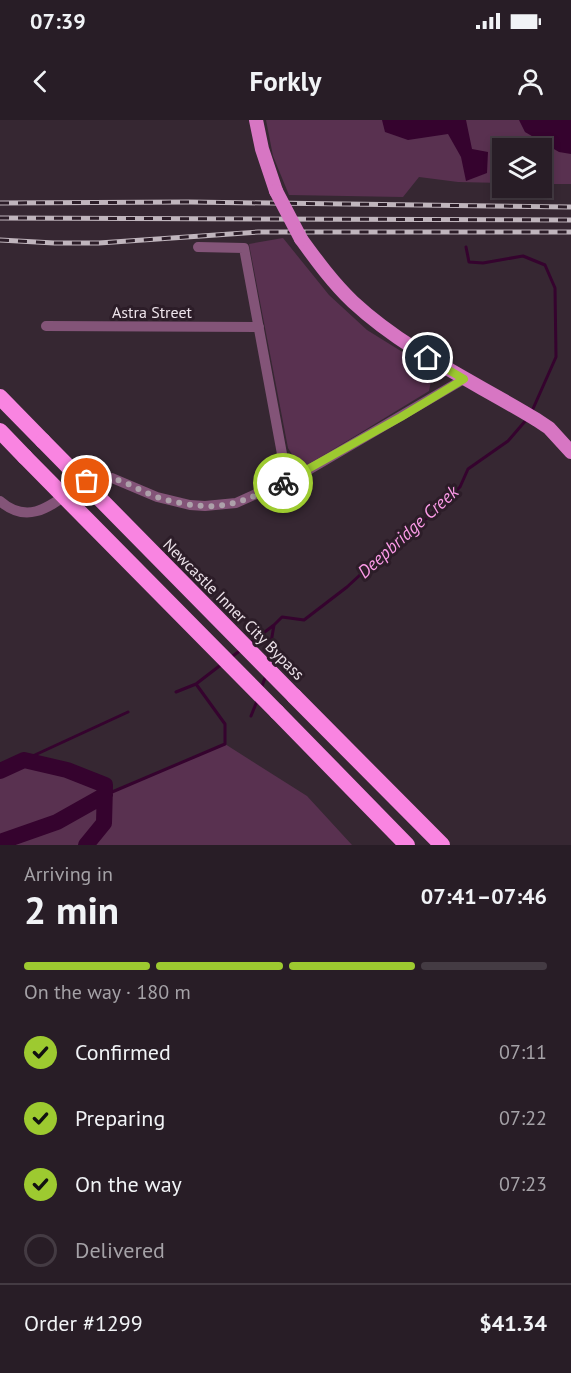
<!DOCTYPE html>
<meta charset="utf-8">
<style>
body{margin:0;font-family:"PT Sans",sans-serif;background:#30262e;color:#f1f3f6;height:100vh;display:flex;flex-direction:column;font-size:22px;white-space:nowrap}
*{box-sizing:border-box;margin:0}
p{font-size:20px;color:#a5a2a7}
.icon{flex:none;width:33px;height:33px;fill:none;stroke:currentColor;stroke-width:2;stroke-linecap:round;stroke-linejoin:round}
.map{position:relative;height:725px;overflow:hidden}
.details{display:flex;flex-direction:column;background:#281d26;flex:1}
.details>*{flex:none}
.tools{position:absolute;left:492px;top:18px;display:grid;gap:12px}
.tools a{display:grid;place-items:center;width:60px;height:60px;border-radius:0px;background:#281d26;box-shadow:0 3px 9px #0003,0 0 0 2px #443b43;font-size:30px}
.pin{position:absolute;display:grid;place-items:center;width:51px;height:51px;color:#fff;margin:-26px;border:3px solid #fff;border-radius:50%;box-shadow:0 2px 6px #0007}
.courier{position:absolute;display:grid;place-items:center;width:60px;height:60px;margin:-30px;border:4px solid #9dca30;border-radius:50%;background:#fff;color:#222;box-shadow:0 2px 8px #0007}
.head em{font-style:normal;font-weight:600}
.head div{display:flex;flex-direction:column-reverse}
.head{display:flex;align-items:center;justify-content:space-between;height:102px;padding:0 24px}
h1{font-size:39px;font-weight:600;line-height:45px}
.bar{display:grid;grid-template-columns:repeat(4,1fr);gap:9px 6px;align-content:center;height:72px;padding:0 24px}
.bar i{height:8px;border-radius:4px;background:#443b43}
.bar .selected{background:#9dca30}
.bar p{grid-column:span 4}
.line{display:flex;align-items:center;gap:15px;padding:0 24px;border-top:2px solid #443b43}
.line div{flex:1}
ol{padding:0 24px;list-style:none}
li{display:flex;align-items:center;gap:18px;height:66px}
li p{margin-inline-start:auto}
li .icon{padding:6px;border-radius:50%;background:#9dca30;color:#111;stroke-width:4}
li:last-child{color:#a5a2a7}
li i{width:33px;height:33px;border:3px solid #443b43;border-radius:50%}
.status{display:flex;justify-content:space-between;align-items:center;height:42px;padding:0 30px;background:#281d26;direction:ltr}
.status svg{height:16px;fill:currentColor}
header{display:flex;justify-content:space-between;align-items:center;height:78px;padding:0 24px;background:#281d26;font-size:27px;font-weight:600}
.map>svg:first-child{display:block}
.green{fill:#593150}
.water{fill:#35032e}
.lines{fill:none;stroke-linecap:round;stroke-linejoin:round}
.stream{stroke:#35032e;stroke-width:3}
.river{stroke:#35032e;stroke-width:16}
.minor{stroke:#835478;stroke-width:10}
.major{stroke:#d776c3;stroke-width:14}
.highway{stroke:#f984e1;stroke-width:16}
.rail-casing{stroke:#c0b5bd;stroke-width:5}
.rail{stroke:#2c1d28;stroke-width:3;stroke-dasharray:9;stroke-linecap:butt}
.major-bridge{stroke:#d776c3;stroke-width:14}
.highway-bridge{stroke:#f984e1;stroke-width:16}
.done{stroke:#ada1aa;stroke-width:6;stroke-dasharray:0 10.8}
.route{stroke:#9dca30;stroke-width:8}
.labels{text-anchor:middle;stroke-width:6;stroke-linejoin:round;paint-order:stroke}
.street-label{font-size:16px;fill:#ede3ea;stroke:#2c1d28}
.water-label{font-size:18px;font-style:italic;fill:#fd9be8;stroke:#2c1d28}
</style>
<div class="status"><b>07:39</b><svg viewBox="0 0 49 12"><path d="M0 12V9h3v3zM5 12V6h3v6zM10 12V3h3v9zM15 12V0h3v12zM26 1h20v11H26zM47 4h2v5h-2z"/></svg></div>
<header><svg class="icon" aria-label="back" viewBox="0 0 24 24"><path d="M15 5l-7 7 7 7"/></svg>Forkly<svg class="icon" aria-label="person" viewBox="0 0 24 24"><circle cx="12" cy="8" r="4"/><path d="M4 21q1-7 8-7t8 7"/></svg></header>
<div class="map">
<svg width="571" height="725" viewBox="0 0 571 725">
<rect width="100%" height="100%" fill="#362732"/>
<!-- green -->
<path class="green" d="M266,0H571V64H542V28H502V63L458,62L419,57L403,77L289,75L273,36Z
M283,118L329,175L367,210L433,251L429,271L301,349L288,328L249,124Z
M225,624L307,676L352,725H0V651L24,640L67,650L104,665L105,675Z"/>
<!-- water -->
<path class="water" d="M382,0H466L472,29L488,32L487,53L466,61L461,37L448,14L408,20L385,12Z
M519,0H571V34L559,32L525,12Z"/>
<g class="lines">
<!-- stream -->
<path class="stream" d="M466,127L469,142L483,143L523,136L545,145L555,168L556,237L532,291
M274,505L282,497L304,500L347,467L387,430L428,397L460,367L468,349L508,321L527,299
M249,524L274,505L268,540
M230,538L241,530
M261,569L266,555
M176,572L196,564
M251,596L257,581
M24,640L128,592
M105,675L225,624V604L196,564L222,544"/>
<!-- river -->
<path class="river" d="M0,651L24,640L67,650L105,665L104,703L86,725
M0,722L57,702L105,675"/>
<!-- minor -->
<path class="minor" d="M198,127L244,128L287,361
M46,206L259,207
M0,381C33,410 59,377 87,361L99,357L112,358L157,377L190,385L205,386L236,383L305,352L464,259"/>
<!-- major -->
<path class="major" d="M256,0L262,29L276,71
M301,119C317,141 333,163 353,182C407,232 475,262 537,300L549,308L571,332"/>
<!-- highway -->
<path class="highway" d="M0,277L43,321
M0,311L25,337
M294,576L442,725
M277,592L407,725"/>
<defs>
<path id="rail" d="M0,83L189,82L571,87
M0,98L571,100
M0,120L54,123H99L258,112H571"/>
</defs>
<!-- rail casing -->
<use href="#rail" class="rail-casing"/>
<!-- rail -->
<use href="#rail" class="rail"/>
<!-- major-bridge -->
<path class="major-bridge" d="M276,71L301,119"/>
<!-- highway-bridge -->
<path class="highway-bridge" d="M43,321L294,576
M25,337L277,592"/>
</g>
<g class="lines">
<!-- done -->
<path class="done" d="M87,361C110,349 136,370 157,377C172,382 188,385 203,386C233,388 257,375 283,363"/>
<!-- route -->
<path class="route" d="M283,363L401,297L464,259L428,238"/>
</g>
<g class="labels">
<!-- street labels -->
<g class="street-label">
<text x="152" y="198">Astra Street</text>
<text transform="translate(234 489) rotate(45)" y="6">Newcastle Inner City Bypass</text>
</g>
<!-- water labels -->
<g class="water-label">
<text transform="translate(408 412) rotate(-42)" y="6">Deepbridge Creek</text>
</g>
</g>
</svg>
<div class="tools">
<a><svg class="icon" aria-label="layers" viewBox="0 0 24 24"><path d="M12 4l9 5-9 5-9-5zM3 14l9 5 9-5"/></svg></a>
</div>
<div class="pin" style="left:87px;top:361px;background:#ea580c"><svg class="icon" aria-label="bag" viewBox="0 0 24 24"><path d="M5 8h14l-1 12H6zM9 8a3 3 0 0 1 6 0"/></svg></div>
<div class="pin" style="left:428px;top:238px;background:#1f2937"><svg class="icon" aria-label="home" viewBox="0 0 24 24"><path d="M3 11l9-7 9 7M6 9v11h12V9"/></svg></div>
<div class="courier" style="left:283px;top:363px"><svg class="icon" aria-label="bike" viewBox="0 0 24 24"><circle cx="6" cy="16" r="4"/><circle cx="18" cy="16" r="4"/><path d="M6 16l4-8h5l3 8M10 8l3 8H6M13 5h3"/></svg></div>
</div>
<section class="details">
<div class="head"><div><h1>2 min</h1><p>Arriving in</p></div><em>07:41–07:46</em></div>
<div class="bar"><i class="selected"></i><i class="selected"></i><i class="selected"></i><i></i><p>On the way · 180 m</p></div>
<ol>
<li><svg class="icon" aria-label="check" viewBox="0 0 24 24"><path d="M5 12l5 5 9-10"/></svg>Confirmed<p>07:11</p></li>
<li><svg class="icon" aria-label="check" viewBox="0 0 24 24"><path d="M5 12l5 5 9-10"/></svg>Preparing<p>07:22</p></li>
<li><svg class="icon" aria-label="check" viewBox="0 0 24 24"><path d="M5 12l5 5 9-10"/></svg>On the way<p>07:23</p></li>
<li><i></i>Delivered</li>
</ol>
<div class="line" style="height:78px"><div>Order #1299</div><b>$41.34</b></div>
</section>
